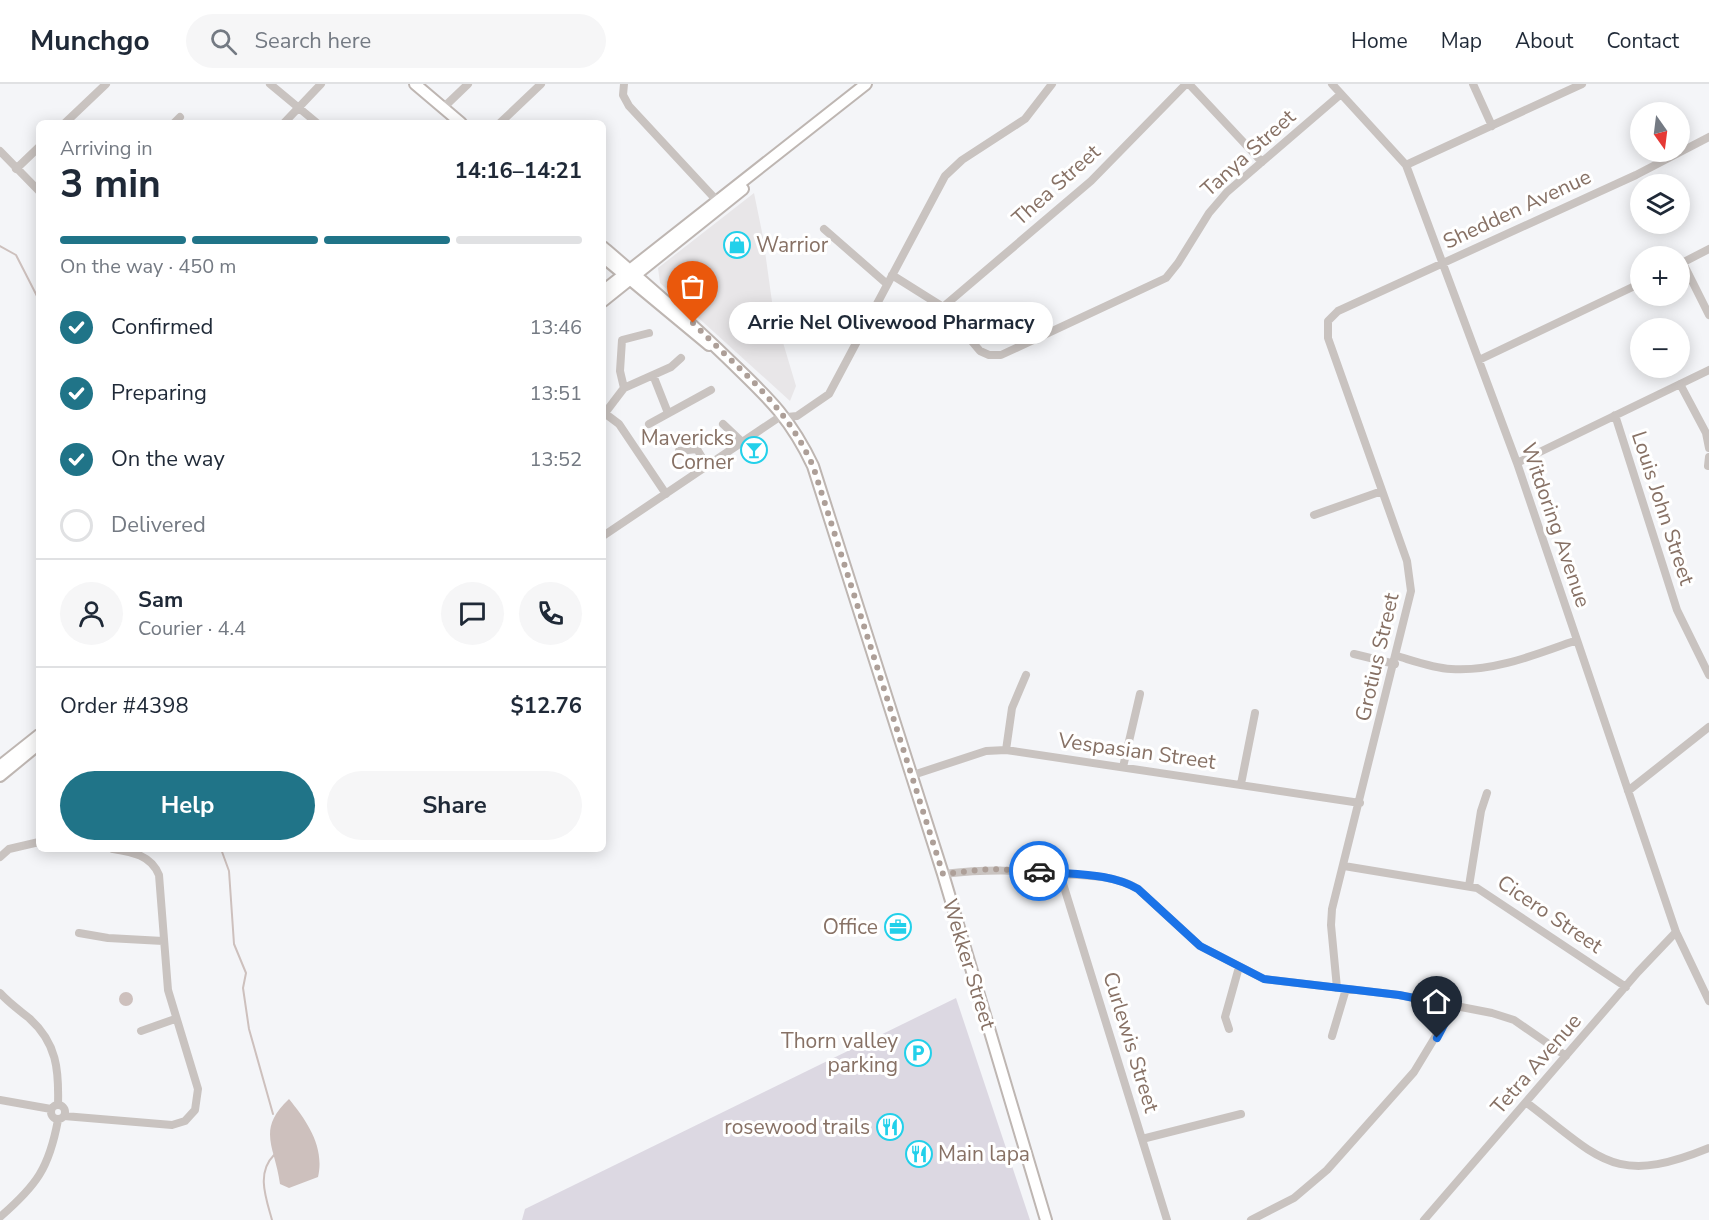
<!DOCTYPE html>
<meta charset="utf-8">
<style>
body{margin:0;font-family:"Nunito Sans",sans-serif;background:#f6f6f7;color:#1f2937;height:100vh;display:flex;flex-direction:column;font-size:22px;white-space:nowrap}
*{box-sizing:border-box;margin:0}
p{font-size:20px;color:#747a83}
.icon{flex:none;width:33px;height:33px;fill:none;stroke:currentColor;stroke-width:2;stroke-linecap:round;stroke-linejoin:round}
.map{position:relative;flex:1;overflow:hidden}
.sheet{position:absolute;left:36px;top:36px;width:570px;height:732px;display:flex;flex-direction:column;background:#fff;border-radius:9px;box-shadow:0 3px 15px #0003}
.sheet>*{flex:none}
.needle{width:39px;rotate:166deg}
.controls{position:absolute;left:1630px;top:18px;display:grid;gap:12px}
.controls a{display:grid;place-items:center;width:60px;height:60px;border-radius:50%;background:#fff;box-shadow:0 3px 15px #0003;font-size:30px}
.pin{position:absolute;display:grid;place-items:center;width:51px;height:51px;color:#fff;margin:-62px -26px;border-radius:50% 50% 50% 0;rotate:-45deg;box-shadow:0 0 6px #0007}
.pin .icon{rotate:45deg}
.courier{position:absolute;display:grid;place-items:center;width:60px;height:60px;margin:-30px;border:4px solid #1a73e8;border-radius:50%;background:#fff;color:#222;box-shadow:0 2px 8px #0007}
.bubble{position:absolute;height:42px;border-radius:21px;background:#fff;box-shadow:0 3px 15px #0003;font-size:20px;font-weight:700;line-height:42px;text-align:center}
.overview em{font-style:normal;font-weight:700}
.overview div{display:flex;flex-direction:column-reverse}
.overview{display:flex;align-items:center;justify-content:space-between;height:102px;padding:0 24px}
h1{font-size:39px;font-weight:700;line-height:45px}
.bar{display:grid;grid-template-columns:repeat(4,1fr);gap:9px 6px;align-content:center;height:72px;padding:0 24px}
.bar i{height:8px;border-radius:4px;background:#e0e1e3}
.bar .current{background:#207488}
.bar p{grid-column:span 4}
.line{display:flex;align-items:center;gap:15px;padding:0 24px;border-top:2px solid #e0e1e3}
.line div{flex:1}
.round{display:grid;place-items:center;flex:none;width:63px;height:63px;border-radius:32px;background:#f6f6f7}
ol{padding:0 24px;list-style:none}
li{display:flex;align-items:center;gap:18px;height:66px}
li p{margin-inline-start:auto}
li .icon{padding:6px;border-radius:50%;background:#207488;color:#fff;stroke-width:4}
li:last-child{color:#747a83}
li i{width:33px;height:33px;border:3px solid #e0e1e3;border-radius:50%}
.cta{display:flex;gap:12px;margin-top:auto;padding:12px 24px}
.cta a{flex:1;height:69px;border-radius:36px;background:#207488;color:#fff;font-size:24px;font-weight:700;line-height:69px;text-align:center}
.cta a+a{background:#f6f6f7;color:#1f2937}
header{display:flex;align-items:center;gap:36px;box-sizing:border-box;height:84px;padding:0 30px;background:#fff;border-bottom:2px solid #e0e1e3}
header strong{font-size:28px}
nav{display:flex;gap:33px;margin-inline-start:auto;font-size:21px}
.search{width:420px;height:54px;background:#f6f6f7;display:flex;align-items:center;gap:15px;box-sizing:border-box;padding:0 21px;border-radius:33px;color:#747a83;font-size:22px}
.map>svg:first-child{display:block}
.built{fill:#e8e6e8}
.green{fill:#dcd8e2}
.water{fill:#cdc0bd}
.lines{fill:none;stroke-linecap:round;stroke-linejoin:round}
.stream{stroke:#cdc0bd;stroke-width:2}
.secondary-casing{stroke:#beb6b2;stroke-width:14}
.street{stroke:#c9c3c0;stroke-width:8}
.secondary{stroke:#fff;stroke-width:10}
.done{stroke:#ad9f98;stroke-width:6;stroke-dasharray:0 10.8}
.route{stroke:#1a73e8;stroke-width:8}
.labels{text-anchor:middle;stroke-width:6;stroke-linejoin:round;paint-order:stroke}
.street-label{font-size:21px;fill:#877165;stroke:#fff}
.poi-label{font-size:21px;fill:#877165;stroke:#fff;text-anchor:end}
</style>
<header>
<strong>Munchgo</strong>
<div class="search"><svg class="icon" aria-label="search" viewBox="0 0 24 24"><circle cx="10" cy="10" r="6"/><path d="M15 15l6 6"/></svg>Search here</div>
<nav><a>Home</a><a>Map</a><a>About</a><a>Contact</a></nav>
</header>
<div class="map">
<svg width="1709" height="1136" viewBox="0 0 1709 1136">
<rect width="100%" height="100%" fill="#f4f5f8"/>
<!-- built -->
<path class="built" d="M754,109L763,153L773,225L796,302L790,317L660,199L658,184Z"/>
<!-- green -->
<path class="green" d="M956,914L1030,1136H522L525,1125Z"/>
<!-- water -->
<path class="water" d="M119 915a7 7 0 1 1 14 0a7 7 0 1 1-14 0Z
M289,1015C307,1037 325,1063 318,1093L289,1104L280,1100C275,1062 256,1046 289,1015Z"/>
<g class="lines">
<!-- stream -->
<path class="stream" d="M0,162L16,171L39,216
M221,765L229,787L234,860L246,889L243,904L249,945L273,1030
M272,1136C266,1114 256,1089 274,1071"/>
<defs>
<path id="secondary" d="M415,0L461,39
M603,163C645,199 686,234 726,273C765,311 789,331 813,382L943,790L1046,1136
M603,173L709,261
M603,207L866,0
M603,217L743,105
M0,682L39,651
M0,692L39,660"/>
</defs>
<!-- secondary casing -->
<use href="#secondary" class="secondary-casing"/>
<!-- street -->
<path class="street" d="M270,0L317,39
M624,0L623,11L629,22L720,120
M1189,0L1262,78
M1332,0L1406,81L1517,379L1676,848L1709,917
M1473,0L1492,42
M443,24L468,0
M65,39L106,0
M174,39L180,33
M284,39L321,0
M500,39L541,0
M0,67L39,107
M1406,81L1582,0
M16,85L39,63
M824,145L887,200
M1683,179L1709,231
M1680,180L1709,165
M892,191L943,223L980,267L989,271H1001L1166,194L1178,179L1209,129L1227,108L1341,10
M943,223L1091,97L1186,0
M1479,276L1641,199
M653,291L668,329
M1680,300L1706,349L1709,364
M624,304L620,287L622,256L649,249
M603,328L619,340L666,410
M605,329L624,304L671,283L681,274
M1615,331L1677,526L1709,591
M649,340L711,306
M723,340L742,358
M679,367L697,365L707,382
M1517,379L1709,286
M1708,382L1709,373
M1314,431L1382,407
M603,452L778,334L797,332L829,310L945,92L962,76L1025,35L1052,0
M1354,570L1395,580
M1397,572C1414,577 1433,584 1451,585C1494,588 1537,570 1577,556
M1006,666L1012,624L1026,591
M1123,683L1140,610
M910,692L986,667L1006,666L1360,719
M1241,700L1255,629
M1628,707L1709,643
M0,773L9,765L39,758
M1344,782L1477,804L1626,903
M943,790C988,785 1018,786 1063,790C1089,792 1115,791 1138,805L1200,862L1264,895L1399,911L1492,929L1514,936L1566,972
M1060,790L1167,1136
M1469,802L1481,727L1487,709
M79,849L108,854L163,857
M1337,904L1331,841L1332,825L1411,507L1407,477L1328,254V237L1338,227L1636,91L1709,53
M0,909C9,919 19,926 29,934C57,959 59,986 58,1021
M1229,945L1225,933L1239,883
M141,947L175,935
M1332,952L1346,905
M0,1016L51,1025
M1527,1019C1600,1074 1614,1103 1709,1064
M51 1028a7 7 0 1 1 14 0a7 7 0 1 1-14 0Z
M64,1032L172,1041L185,1037L195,1026L198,1005L168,906L159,791C151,771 132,768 113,765
M1142,1055L1241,1030
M0,1133C37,1101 49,1084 58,1036
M1251,1136L1294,1114L1327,1086L1414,988L1454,922
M1424,1136L1638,888L1676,848"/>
<!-- secondary -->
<use href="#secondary" class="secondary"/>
</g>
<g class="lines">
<!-- done -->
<path class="done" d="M693,239C741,288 784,318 813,382L943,790L989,785L1039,787"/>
<!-- route -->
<path class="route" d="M1039,787C1072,791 1109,788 1138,805L1200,862L1264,895L1399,911L1454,922L1437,954"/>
</g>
<!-- icons -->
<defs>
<symbol id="shop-ring" viewBox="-11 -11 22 22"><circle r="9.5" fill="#fff" stroke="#22d0ea" stroke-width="1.5"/><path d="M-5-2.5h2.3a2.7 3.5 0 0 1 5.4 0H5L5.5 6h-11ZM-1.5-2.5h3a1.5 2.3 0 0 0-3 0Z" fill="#22d0ea"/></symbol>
<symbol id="bar-ring" viewBox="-11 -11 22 22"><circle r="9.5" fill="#fff" stroke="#22d0ea" stroke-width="1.5"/><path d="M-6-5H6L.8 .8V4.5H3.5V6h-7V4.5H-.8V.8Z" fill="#22d0ea"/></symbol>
<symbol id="office-ring" viewBox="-11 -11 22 22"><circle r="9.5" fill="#fff" stroke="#22d0ea" stroke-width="1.5"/><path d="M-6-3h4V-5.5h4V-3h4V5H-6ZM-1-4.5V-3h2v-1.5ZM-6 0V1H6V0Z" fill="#22d0ea"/></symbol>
<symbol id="parking-ring" viewBox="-11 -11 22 22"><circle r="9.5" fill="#fff" stroke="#22d0ea" stroke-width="1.5"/><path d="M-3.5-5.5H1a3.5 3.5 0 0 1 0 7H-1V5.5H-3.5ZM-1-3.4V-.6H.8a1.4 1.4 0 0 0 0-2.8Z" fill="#22d0ea"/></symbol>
<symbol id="restaurant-ring" viewBox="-11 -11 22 22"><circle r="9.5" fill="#fff" stroke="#22d0ea" stroke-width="1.5"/><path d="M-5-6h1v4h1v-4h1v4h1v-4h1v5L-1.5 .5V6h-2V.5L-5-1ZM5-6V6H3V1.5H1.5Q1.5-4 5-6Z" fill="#22d0ea"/></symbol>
</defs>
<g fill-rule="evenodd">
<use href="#shop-ring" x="722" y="146" width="30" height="30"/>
<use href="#bar-ring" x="739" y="351" width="30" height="30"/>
<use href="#office-ring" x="883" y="828" width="30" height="30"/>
<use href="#parking-ring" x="903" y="954" width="30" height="30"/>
<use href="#restaurant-ring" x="875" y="1028" width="30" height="30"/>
<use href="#restaurant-ring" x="904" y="1055" width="30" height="30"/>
</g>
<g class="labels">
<!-- street labels -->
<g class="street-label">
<text transform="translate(1248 69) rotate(-42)" y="7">Tanya Street</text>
<text transform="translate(1056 101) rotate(-42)" y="7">Thea Street</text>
<text transform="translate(1517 125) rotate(-25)" y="7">Shedden Avenue</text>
<text transform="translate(1663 424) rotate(72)" y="7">Louis John Street</text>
<text transform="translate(1556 441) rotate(71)" y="7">Witdoring Avenue</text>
<text transform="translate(1377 573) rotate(-77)" y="7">Grotius Street</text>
<text transform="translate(1137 667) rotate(8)" y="7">Vespasian Street</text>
<text transform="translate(1550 830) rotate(34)" y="7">Cicero Street</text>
<text transform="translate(969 880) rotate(73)" y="7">Wekker Street</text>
<text transform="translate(1131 958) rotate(73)" y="7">Curlewis Street</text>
<text transform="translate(1536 980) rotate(-49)" y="7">Tetra Avenue</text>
</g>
<!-- poi labels -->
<g class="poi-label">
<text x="756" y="168" text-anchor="start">Warrior</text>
<text x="734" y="361">Mavericks<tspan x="734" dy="24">Corner</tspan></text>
<text x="878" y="850">Office</text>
<text x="898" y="964">Thorn valley<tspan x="898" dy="24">parking</tspan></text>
<text x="870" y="1050">rosewood trails</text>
<text x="938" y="1077" text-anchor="start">Main lapa</text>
</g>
</g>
</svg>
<div class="controls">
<a><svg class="needle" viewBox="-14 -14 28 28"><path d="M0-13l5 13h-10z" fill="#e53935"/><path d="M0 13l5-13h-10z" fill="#747a83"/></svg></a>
<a><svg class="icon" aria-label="layers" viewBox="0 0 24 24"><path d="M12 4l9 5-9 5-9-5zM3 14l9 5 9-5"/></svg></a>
<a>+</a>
<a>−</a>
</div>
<div class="pin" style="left:693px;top:239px;background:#ea580c"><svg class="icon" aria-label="bag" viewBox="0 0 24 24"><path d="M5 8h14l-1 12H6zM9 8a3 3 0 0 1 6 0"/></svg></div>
<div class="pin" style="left:1437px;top:954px;background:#1f2937"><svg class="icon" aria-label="home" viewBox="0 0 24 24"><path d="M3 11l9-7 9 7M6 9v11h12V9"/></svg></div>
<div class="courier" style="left:1039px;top:787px"><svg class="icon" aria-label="car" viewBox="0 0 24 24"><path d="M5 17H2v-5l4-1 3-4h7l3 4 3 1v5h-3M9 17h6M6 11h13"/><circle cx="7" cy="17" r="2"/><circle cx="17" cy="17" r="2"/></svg></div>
<div class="bubble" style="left:729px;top:218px;width:324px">Arrie Nel Olivewood Pharmacy</div>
<section class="sheet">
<div class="overview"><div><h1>3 min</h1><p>Arriving in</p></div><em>14:16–14:21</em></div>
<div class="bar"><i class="current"></i><i class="current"></i><i class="current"></i><i></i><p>On the way · 450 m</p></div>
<ol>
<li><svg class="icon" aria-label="check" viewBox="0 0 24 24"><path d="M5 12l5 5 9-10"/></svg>Confirmed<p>13:46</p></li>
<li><svg class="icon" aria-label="check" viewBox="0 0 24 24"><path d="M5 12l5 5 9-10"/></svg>Preparing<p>13:51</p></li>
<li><svg class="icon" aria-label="check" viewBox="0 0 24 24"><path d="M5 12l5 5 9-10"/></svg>On the way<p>13:52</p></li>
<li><i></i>Delivered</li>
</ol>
<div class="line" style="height:108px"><a class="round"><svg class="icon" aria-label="person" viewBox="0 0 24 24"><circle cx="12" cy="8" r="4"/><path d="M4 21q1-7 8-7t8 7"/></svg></a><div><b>Sam</b><p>Courier · 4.4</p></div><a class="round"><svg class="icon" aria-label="chat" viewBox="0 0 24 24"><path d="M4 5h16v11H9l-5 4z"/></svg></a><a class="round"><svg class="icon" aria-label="phone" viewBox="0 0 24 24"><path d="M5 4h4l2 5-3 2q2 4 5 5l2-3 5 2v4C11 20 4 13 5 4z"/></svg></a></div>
<div class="line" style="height:78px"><div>Order #4398</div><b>$12.76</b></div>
<div class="cta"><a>Help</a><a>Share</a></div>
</section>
</div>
